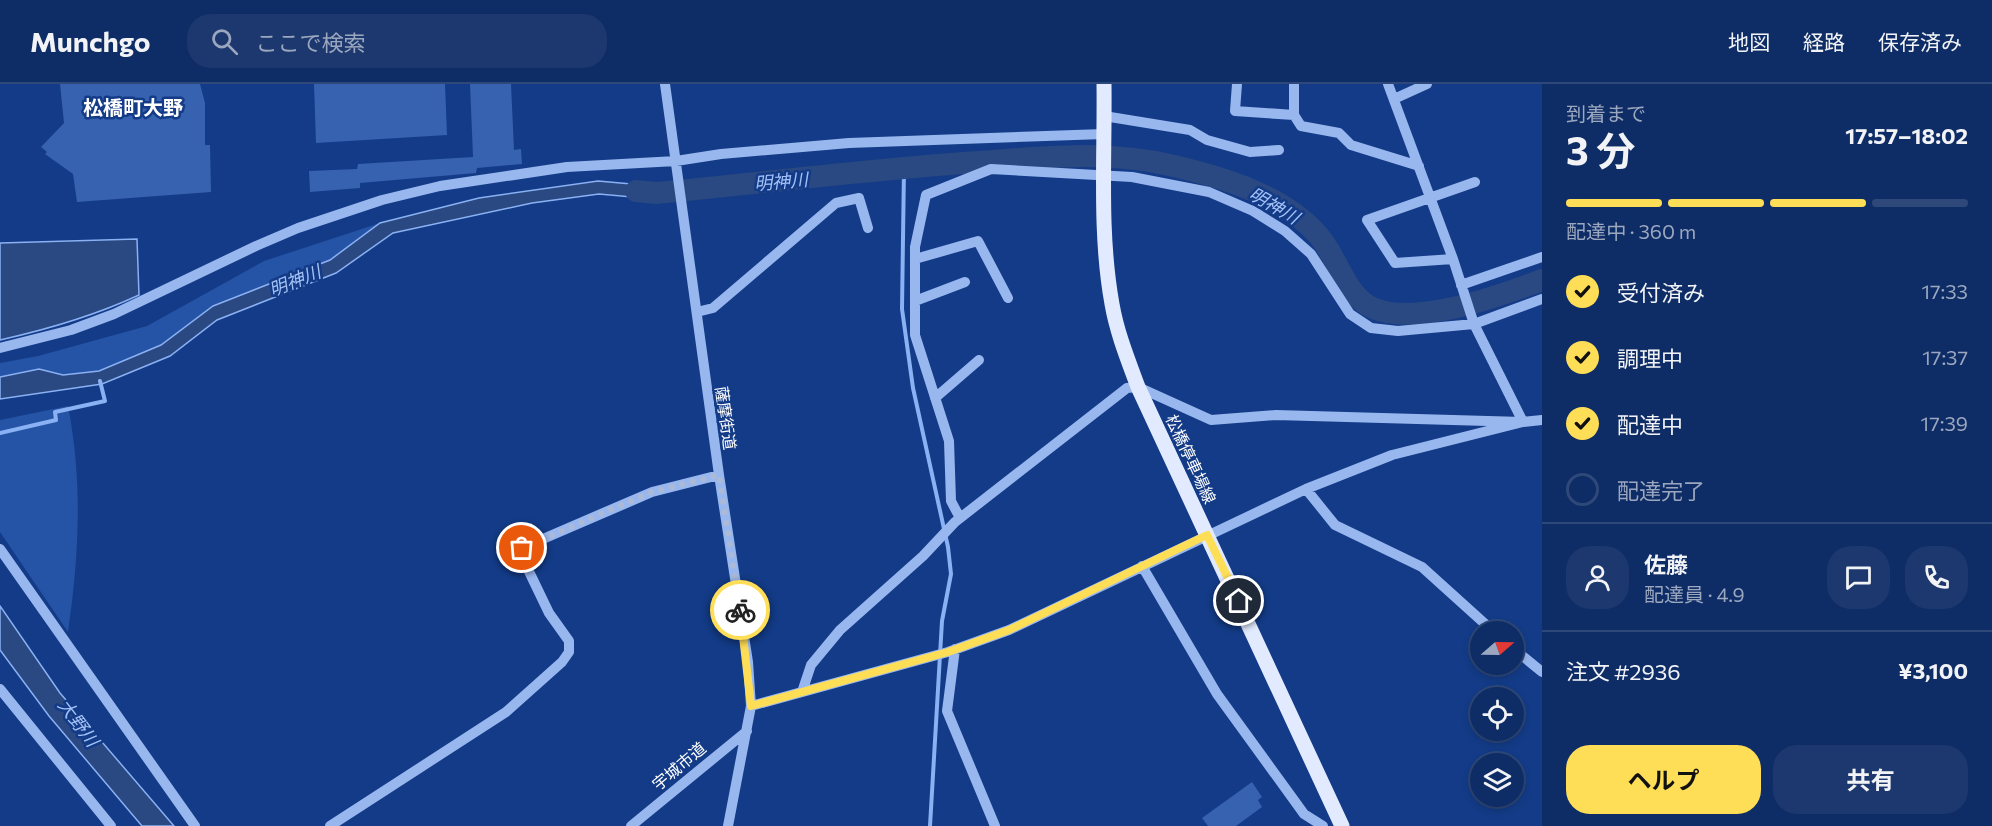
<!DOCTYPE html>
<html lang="ja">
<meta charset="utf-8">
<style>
body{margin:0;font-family:Commissioner,"Noto Sans JP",sans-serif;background:#1c386e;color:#f1f3f6;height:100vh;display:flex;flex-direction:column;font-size:22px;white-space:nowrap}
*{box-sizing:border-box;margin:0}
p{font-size:20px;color:#9ba7bf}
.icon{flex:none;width:33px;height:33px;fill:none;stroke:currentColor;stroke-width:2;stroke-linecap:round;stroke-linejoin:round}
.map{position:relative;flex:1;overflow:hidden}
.details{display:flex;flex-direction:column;background:#0e2c65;width:450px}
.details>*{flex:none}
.needle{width:39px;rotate:70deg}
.controls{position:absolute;left:1470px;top:537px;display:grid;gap:12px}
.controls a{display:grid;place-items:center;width:54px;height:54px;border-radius:50%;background:#0e2c65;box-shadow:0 3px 9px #0003,0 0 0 2px #2e4879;font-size:30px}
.pin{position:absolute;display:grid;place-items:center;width:51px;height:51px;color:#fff;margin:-26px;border:3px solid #fff;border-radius:50%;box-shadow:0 2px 6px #0007}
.courier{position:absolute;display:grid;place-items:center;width:60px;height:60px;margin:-30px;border:4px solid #ffde57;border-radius:50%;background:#fff;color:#222;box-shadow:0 2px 8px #0007}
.overview em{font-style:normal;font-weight:700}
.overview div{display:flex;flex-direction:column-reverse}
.overview{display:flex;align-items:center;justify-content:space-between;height:102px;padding:0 24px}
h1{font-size:39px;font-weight:700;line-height:45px}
.bar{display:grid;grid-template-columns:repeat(4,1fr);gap:9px 6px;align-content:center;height:72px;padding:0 24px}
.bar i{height:8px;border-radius:4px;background:#2e4879}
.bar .current{background:#ffde57}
.bar p{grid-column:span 4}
.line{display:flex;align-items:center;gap:15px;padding:0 24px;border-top:2px solid #2e4879}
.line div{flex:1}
.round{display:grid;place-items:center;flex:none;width:63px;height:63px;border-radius:24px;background:#1c386e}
ol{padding:0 24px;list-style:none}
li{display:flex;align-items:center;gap:18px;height:66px}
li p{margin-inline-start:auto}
li .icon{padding:6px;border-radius:50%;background:#ffde57;color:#111;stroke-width:4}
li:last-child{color:#9ba7bf}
li i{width:33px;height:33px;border:3px solid #2e4879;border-radius:50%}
.cta{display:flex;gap:12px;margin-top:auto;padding:12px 24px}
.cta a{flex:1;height:69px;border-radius:24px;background:#ffde57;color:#111;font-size:24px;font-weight:700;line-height:69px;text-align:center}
.cta a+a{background:#1c386e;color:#f1f3f6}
header{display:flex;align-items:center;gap:36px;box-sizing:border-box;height:84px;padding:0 30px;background:#0e2c65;border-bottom:2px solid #2e4879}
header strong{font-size:28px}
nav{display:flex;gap:33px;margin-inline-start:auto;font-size:21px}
.search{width:420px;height:54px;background:#1c386e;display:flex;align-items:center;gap:15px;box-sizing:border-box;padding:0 21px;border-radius:24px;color:#9ba7bf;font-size:22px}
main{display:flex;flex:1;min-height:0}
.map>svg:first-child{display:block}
.green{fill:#2553a6}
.water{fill:#2a4881;stroke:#8ab1f3;stroke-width:1.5}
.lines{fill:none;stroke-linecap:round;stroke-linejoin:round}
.stream{stroke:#8ab1f3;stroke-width:4}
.river{stroke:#2a4881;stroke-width:22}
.building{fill:#3762b0}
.minor{stroke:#99b7ef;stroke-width:10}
.major{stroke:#e1eaff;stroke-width:15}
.done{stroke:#acbad5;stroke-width:6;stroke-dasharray:0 10.8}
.route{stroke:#ffde57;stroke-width:8}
.labels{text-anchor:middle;stroke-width:5;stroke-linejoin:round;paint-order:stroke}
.street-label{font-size:16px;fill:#fff;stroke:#133b87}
.water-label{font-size:18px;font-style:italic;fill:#a4c2f7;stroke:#133b87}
.quarter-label{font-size:20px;font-weight:bold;fill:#fff;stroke:#133b87}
</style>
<header>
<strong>Munchgo</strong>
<div class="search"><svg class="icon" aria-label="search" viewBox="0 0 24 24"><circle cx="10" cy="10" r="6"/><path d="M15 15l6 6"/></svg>ここで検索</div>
<nav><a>地図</a><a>経路</a><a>保存済み</a></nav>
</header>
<main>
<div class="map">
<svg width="1542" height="742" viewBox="0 0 1542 742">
<rect width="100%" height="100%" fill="#133b87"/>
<!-- green -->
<path class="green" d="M380,139L330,176L213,221L161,261L99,287L63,291L39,285L0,293V279L38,272L147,242L264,177Z
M68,322C83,398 79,472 68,548L0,448V336Z"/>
<!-- water -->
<path class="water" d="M598,97L665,103V116L599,110L532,119L393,149L336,189L217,236L170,272L102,300L0,315V293L39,285L63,291L99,287L161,261L213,222L330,176L380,139L479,114Z
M137,155L139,211C94,232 49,245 0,256V159Z
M0,522L60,609L174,742H142L49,632L0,566Z"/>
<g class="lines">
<!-- stream -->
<path class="stream" d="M904,84L902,225L913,304L948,463L951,490L942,537L930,742
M0,349L56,336L55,328L105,317L100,297"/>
<!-- river -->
<path class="river" d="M636,107L656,109C764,99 871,85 979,78C1045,73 1109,66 1174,82C1225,94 1282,111 1318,151C1336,171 1342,201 1363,218C1401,249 1502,211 1542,196"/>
</g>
<!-- building -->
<path class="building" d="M60,0H200L205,19V61H210L211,108L77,118L73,90L45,70L47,68L41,63L64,39Z
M314,0H445L447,51L316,59Z
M470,0H511L514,66L521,65L522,80L477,84L476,89L360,99V104L310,108L309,87L357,85L358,80L473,73Z
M1252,698L1262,713L1258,716L1262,723L1236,742H1208L1202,734Z"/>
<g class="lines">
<!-- minor -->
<path class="minor" d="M665,0L719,391L748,578L751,622L728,742
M1237,0L1235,27L1294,31
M1294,0V31L1301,42L1339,49L1351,61L1419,82
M1394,15L1427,0
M1104,32L1190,46L1207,56L1250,68L1279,66
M915,175L978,157L1008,214
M1453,175L1395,179L1367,136L1475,98
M1461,201L1542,173
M915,217L965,198
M697,228L713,224L836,119L859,114L868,144
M0,264L71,246L114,230L256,162L298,144L382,116L440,102L567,83L676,77L721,70L849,59L1104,50
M935,314L979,276
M1306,405L1335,441L1422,483L1494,548
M960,434L951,417L949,357L915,251V163L926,111L991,85L1132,93L1209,108L1253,127L1285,147L1311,170L1350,230L1371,244L1398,247L1474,240L1542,215
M0,465L195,742
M1142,482L1217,610L1304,730L1323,742
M955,565L947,627L995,742
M1514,565L1542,588
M0,605L111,742
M802,608L811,581L840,546L923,472L955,438L1127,304L1138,303L1211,336L1276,331L1523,338L1474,240L1453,175L1388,0
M751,622L948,568L1009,546L1306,405L1392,371L1523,338L1542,336
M330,742L506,628L562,578L569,568V557L549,529L522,473V464L652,408L719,391
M631,742L747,647"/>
<!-- major -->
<path class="major" d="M1104,0C1105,73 1099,148 1112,220C1117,249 1128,276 1138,303L1342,742"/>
</g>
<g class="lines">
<!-- done -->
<path class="done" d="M522,464L652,408L719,391L740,526"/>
<!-- route -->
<path class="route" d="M740,526L751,622L948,568L1009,546L1207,451L1239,517"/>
</g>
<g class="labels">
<!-- street labels -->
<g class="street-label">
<text transform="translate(726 334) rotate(82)" y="6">薩摩街道</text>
<text transform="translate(1191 375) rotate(65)" y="6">松橋停車場線</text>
<text transform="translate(679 682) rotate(-40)" y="6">宇城市道</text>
</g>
<!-- water labels -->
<g class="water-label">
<text transform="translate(781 98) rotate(-5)" y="6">明神川</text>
<text transform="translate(1274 122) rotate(30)" y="6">明神川</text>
<text transform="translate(295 197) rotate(-22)" y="6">明神川</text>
<text transform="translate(78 639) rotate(53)" y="6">大野川</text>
</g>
<!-- quarter labels -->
<g class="quarter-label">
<text x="133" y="31">松橋町大野</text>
</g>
</g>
</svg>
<div class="controls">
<a><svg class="needle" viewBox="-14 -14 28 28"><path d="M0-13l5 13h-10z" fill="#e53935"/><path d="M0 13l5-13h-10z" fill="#9ba7bf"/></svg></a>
<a><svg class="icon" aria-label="locate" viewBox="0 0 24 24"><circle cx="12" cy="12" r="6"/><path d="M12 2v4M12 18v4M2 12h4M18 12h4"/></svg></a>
<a><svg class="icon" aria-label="layers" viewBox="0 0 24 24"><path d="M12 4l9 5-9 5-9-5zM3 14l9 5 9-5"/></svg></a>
</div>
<div class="pin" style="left:522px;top:464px;background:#ea580c"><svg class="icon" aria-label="bag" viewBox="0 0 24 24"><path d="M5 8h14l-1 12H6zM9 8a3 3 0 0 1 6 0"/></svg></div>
<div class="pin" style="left:1239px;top:517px;background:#1f2937"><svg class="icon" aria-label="home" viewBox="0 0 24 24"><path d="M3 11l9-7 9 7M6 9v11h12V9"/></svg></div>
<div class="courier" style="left:740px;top:526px"><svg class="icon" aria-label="bike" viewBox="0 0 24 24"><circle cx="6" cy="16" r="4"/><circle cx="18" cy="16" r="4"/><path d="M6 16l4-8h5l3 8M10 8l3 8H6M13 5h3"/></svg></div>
</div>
<section class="details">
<div class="overview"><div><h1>3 分</h1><p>到着まで</p></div><em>17:57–18:02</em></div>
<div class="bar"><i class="current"></i><i class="current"></i><i class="current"></i><i></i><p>配達中 · 360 m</p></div>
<ol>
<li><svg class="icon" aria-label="check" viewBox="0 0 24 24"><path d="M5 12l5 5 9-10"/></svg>受付済み<p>17:33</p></li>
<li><svg class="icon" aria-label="check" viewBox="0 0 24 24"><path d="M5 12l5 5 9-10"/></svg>調理中<p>17:37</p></li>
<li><svg class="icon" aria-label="check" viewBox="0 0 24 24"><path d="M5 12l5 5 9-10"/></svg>配達中<p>17:39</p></li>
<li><i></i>配達完了</li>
</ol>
<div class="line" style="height:108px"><a class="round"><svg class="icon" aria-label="person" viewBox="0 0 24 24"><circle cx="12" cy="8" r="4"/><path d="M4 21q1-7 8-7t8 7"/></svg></a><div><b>佐藤</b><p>配達員 · 4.9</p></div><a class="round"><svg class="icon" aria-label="chat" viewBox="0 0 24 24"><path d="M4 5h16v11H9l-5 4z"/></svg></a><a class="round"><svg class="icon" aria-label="phone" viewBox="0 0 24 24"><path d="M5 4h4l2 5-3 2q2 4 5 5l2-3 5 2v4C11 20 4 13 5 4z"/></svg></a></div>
<div class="line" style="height:78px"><div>注文 #2936</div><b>¥3,100</b></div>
<div class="cta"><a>ヘルプ</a><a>共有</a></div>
</section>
</main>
